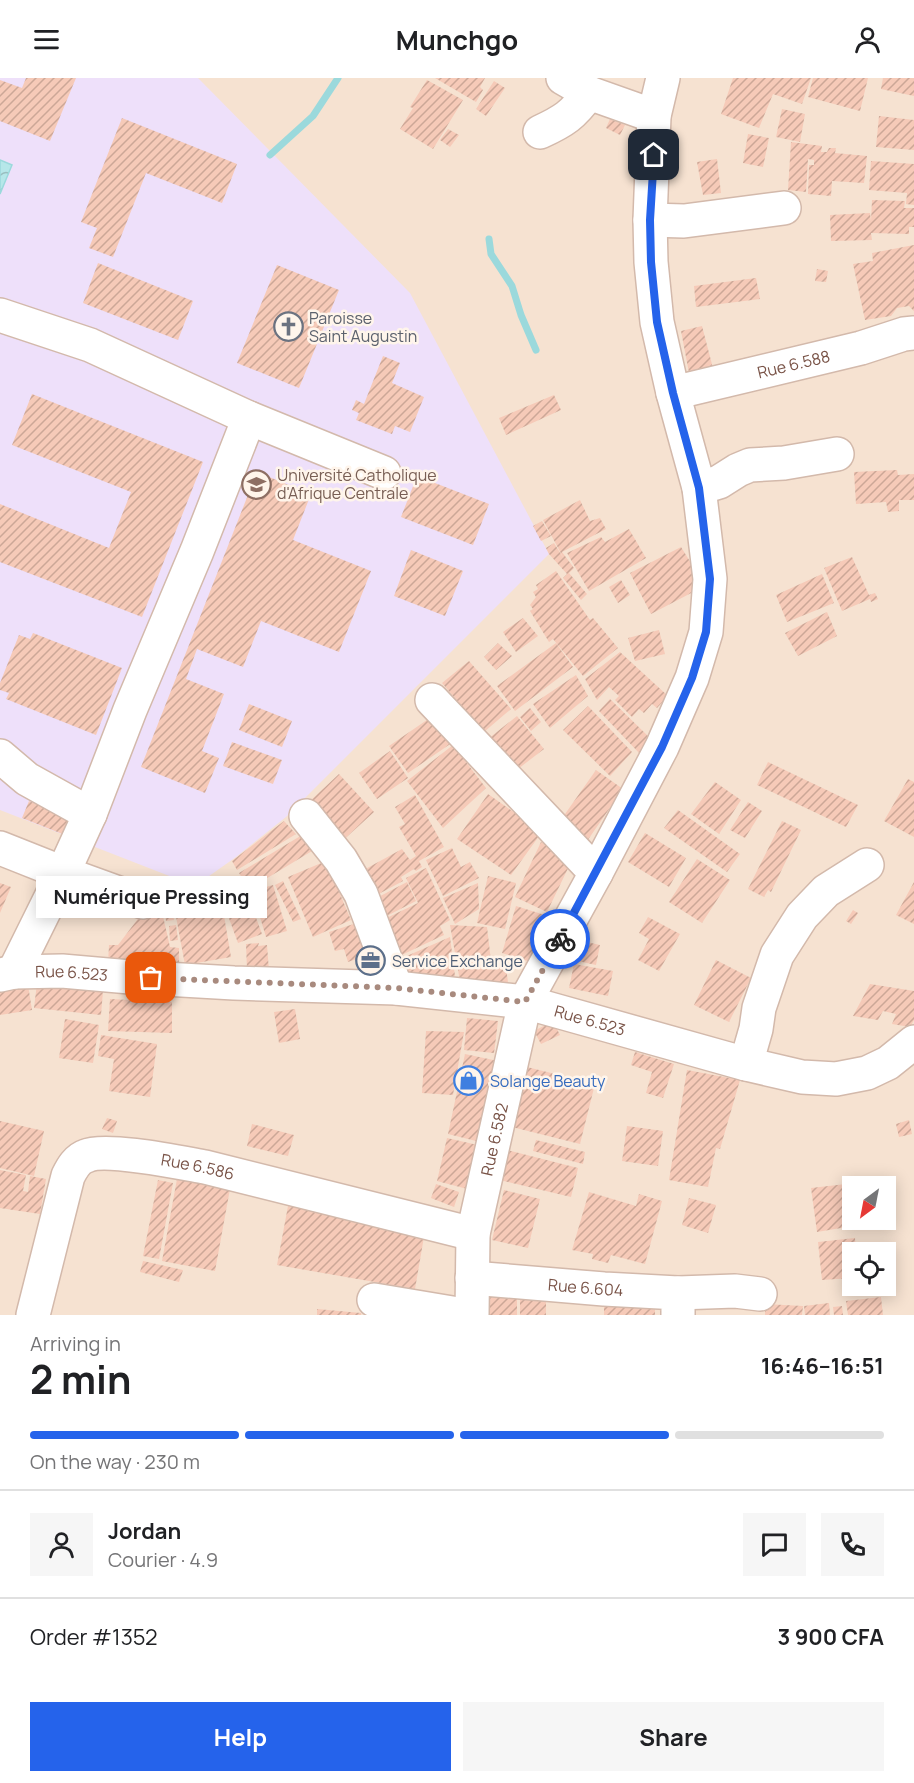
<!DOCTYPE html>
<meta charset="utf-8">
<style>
body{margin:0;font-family:Manrope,sans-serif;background:#f6f6f6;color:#202124;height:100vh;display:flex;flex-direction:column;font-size:22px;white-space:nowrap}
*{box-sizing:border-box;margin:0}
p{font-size:20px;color:#757577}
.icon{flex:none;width:33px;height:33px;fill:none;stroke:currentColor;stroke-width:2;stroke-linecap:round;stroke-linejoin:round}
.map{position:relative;height:1237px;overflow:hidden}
.side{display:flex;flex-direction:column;background:#fff;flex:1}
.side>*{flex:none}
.needle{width:39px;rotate:212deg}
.buttons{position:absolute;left:842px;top:1098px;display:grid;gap:12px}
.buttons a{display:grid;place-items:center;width:54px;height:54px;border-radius:0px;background:#fff;box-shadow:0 3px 15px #0003;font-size:30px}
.pin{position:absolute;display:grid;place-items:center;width:51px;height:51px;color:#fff;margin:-26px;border-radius:12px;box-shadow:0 3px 9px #0006}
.courier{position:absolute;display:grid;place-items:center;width:60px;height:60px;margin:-30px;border:4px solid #2563eb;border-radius:50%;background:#fff;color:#222;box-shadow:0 2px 8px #0007}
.bubble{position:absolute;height:42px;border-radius:0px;background:#fff;box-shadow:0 3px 15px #0003;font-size:20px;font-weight:700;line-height:42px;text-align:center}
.overview em{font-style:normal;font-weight:700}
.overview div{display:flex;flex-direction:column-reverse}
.overview{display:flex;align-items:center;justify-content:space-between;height:102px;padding:0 30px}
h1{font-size:39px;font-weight:700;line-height:45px}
.bar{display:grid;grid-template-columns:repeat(4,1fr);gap:9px 6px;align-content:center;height:72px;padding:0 30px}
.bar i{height:8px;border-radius:4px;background:#e0e0e0}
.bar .selected{background:#2563eb}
.bar p{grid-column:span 4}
.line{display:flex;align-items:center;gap:15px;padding:0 30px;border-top:2px solid #e0e0e0}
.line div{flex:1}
.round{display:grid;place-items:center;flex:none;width:63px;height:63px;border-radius:0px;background:#f6f6f6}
.primary-button{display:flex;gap:12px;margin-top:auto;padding:12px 30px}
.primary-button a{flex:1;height:69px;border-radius:0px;background:#2563eb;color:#fff;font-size:24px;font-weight:700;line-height:69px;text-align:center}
.primary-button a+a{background:#f6f6f6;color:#202124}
header{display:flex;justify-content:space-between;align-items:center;height:78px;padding:0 30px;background:#fff;font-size:27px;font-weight:700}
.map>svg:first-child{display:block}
.residential{fill:#f6e2d1;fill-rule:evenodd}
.education{fill:#eee0fa}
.water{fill:url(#water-waves);stroke:#9bd9dc;stroke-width:1.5}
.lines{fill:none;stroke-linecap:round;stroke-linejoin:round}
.stream{stroke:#9bd9dc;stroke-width:7}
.building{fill:url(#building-hatch)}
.minor-casing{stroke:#d3b9ab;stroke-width:36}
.minor{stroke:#fff;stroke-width:33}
.done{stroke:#a88a7e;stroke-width:6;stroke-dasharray:0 10.8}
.route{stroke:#2563eb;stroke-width:8}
.labels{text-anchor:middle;stroke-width:5;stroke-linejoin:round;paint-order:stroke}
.worship-label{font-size:16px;fill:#5b616d;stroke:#fff5eb;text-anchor:start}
.street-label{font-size:16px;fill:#795347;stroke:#fff5eb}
.education-label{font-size:16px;fill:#785e54;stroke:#fff5eb;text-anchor:start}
.service-label{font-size:16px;fill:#4e5e75;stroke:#fff5eb;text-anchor:start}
.shop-label{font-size:16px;fill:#366cbe;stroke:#fff5eb;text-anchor:start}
</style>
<header><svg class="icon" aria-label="menu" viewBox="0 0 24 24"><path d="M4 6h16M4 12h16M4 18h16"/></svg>Munchgo<svg class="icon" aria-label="person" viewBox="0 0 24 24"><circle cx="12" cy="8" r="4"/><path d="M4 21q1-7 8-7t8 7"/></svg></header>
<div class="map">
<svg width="914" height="1237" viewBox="0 0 914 1237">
<defs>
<pattern id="water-waves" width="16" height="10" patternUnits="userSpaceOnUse" patternTransform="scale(1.5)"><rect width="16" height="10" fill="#b6e7e9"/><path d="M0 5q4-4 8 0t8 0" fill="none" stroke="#99bebf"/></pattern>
<pattern id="building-hatch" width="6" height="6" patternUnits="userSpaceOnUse" patternTransform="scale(1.5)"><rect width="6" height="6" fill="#f6cab8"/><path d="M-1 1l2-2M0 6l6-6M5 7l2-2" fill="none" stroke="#cca797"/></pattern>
</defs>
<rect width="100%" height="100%" fill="#fef1e3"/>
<!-- residential -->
<path class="residential" d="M0,0H914V1237H0ZM852,1108H885V1142H852ZM852,1174H885V1208H852Z"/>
<!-- education -->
<path class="education" d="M0,0H198L410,215L549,476L286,739L236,779L195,808L0,732Z"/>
<!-- water -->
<path class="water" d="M0,82L12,87L0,116Z"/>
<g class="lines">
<!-- stream -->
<path class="stream" d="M270,77L313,38L338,0
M489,161L491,176L512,208L521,237L536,272"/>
</g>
<!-- building -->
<path class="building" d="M26,0H76L50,63L0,43V2L22,10Z
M435,0H485L480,9L483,12L476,24Z
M733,0H811L802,26L773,16L759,50L721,36Z
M813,0H868L860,33L808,19Z
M883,0H914V18L881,11Z
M427,2L463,22L433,71L400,51L413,30L410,29Z
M494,3L505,10L486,38L476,31Z
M782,31L805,36L800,64L776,59Z
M879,38L914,42V72L876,69Z
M122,40L237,86L222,125L146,95L113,179L89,170L97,150L81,144Z
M610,41L625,47L620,57L606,50Z
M448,51L459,57L450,69L440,62Z
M748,56L769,60L763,89L743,85Z
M791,64L822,68L821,74H827L829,70H836L835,75L867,78L864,105L832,103L831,118L808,116L809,87H814V82L808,81L806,114L788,112Z
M717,81L721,115L703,117L697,84Z
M871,83L914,86V127L906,126L907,115L869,112Z
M872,122L905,123L904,130H914V149H909V156L871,155L872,162L831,163L830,137L870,135L871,143Z
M914,167V233L909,228L897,230L891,238L865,242L853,186L873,183L872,175Z
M98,185L193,223L178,262L83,225Z
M277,187L339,212L299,310L237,285Z
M817,191L828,193L826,204L815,203Z
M756,200L760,221L696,229L694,208Z
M702,248L714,294L690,300L681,253Z
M383,278L400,285L392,305L424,319L410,354L395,348L392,356L356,342L359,335L352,332L356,322L364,326Z
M32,316L203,384L142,539L0,484V426L109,470L131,414L12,367Z
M554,317L561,332L506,357L499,340Z
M897,392L898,397L914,396V422H899V433L888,434L886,424L856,426L854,394Z
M257,394L311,416L293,462L371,493L339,574L261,543L243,589L197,571L186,601L224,616L202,673L219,680L205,715L141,689Z
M417,398L489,426L473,467L401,439Z
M580,422L590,443L600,440L606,451L562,474L574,490L569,495L587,516L581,522L563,500L567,496L549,476L546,470L554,465L564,481L543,442Z
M542,443L551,458L541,463L533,448Z
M629,451L646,480L589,513L567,475L601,459L605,464Z
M681,469L696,493L695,513L651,536L630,495Z
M411,472L463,493L445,538L394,518Z
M852,479L869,517L875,515L878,521L871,524L870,521L842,533L824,490Z
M556,493L590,542L593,540L618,570L583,598L553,561L549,564L530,533L533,531L530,527L536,519L533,514L538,511L536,507Z
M822,496L834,525L787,544L776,517Z
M621,502L630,517L618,525L609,509Z
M827,534L837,558L798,578L785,555Z
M523,540L538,558L516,574L503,554Z
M659,552L665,576L635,583L628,560Z
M33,555L122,590L96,657L6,621L9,615L0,612V605L19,557L30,561Z
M498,565L512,578L496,592L484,579Z
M556,565L573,589L515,633L497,608Z
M620,574L668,618L657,630L652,626L644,635L639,631L632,639L615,622L619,618L609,609L597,622L585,601Z
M469,583L511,631L484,654L442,605Z
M576,597L588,618L550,650L533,626Z
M610,621L650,660L641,677L599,633Z
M249,626L292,643L282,669L239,652Z
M588,628L632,674L610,698L563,652Z
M530,630L541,644L531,653L520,639Z
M440,633L459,660L408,695L389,668Z
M517,638L544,671L514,694L488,661Z
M232,664L282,682L273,706L223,688Z
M453,667L486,710L443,750L407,703Z
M390,673L408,700L377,721L359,695Z
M768,684L858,727L846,749L757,707Z
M596,692L623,711L585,766L558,746Z
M339,696L374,734L339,766L309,724Z
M908,701L914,704V759L884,743Z
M715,704L741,722L719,756L691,736Z
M488,716L542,754L511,797L457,761Z
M415,717L444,769L419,783L422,789L416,793L414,791L401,799L403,803L373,819L360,794L402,771L410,782L416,778L399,749L405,746L395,729Z
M29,723L82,745L75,761L22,740Z
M748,724L762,733L745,760L730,752Z
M678,732L740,776L727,794L664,750Z
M284,743L296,756L237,792L232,783Z
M782,743L801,752L771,814L768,812L764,819L748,811Z
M307,754L317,770L249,811L239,795Z
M645,755L686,780L669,809L628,784Z
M541,764L573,780L547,834L515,819Z
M452,770L461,789L470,784L479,800L443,818L426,782Z
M697,781L730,802L702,845L669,824Z
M326,783L351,842L313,859L288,799Z
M426,790L450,842L440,848L444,857L391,882L374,846L418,825L406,800Z
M488,798L516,805L505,851L477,845Z
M283,803L301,841L293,844L275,807Z
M407,804L416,823L377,843L367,825Z
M914,804V846L896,837Z
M0,805L11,809L0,835Z
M478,805L479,831L455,846L443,820Z
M273,807L287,853L266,859L252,813Z
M247,815L262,856L238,865L223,824Z
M170,816L174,842L166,843L162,817Z
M221,820L231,879L185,887L174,828Z
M150,825H160L170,869L179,870V889L108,886L109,867H118Z
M516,828L548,838L534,885L502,875Z
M853,832L858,835L851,846L846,843Z
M648,839L680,856L659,893L638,882L649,861L639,855Z
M366,842L378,882L365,887L362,879L348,884L344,871L335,873L329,854Z
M176,847L178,862L170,863L169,848Z
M450,847L487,849L491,883H505L509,911L461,909Z
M450,859L455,898L403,902L400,881Z
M578,862L600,867L596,887L573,882Z
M259,865L258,868L267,867L269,893L247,892L246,866Z
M716,882L751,900L729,944L694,927Z
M574,886L613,893L608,918L569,910Z
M37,905L103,913L101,937L34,930Z
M870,906L914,913V942L910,949L892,946L896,936L883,933L878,942L853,938Z
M28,907L32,932L0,937V911Z
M110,921L172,924V955L108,953Z
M295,931L300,961L279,965L274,934Z
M467,940L498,943L494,975L464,972Z
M65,941L99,947L93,985L59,980Z
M553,943L560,957L541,966L534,953Z
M426,953L464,954L453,1017L422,1015Z
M101,957L157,966L150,1019L109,1013L114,981L98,978Z
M635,974L674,986L663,1020L646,1015L652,994L631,987Z
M465,976L498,983L480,1064L448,1056Z
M527,989L595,1006L580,1066L512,1049Z
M687,992L740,1002L720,1071L716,1070L708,1109L669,1102Z
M107,1040L117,1043L113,1055L102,1051Z
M909,1042L912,1056L899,1059L896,1046Z
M0,1043L44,1053L34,1098L0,1090Z
M252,1046L294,1057L288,1078L247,1068Z
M627,1048L663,1053L658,1088L622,1083Z
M447,1060L482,1068L471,1112L437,1103Z
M536,1062L585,1074L583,1086L533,1073Z
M507,1072L578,1090L571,1119L500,1102Z
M0,1092L26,1097L23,1113L28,1114L30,1098L46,1101L40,1136L0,1130Z
M177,1101L230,1111L215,1193L162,1183Z
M158,1102L173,1105L159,1181L143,1178Z
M436,1106L459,1114L454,1129L431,1120Z
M846,1106L853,1148L817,1154L811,1110Z
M504,1112L540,1121L528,1170L492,1162Z
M589,1114L636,1128L639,1116L662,1123L645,1186L611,1177L608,1185L592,1181L593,1176L572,1172Z
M689,1120L716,1127L708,1155L682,1147Z
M288,1128L425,1153L415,1211L277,1187Z
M855,1160L856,1174H852V1200L822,1202L818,1164Z
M143,1183L183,1192L179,1204L140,1194Z
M483,1215L517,1216V1237H483Z
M881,1219L883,1237H848L846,1223Z
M520,1221H546V1237H520Z
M829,1225L830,1237H805L804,1228Z
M604,1226L655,1230V1237H604Z
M765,1226L803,1228L802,1237H765Z
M842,1228L843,1237H834L833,1229Z
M317,1231L361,1235V1237H317Z"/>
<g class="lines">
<defs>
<g id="minor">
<path d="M563,0L589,15L654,38"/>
<path d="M540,54C564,43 573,37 589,15"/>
<path d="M650,142L684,143L784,130"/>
<path d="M0,237L90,267L249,340L384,395"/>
<path id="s1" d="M673,315L861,270L904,256L914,255"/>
<path d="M699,410L719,404L738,392L750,387L784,385L837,376"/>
<path d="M432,622L596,795"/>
<path d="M0,678L27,701L90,736"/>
<path d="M306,738L341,782L361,816L396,910"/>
<path d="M0,770L63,795L143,824"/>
<path d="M14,894L63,795L90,736L130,632L197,473L249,340"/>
<path id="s2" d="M0,897L14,894L62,893L130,899L234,905L396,910L525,924L746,986L802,999L836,1001L867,995L888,985L914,964"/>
<path d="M746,986L756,951L759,930L777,877L802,838L826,813L867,787"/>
<path id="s3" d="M472,1200L604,1211L678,1215V1237"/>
<path d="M678,1215L735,1213L760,1216"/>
<path d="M374,1222L464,1237"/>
<path id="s4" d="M33,1237L68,1098C72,1090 77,1081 86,1078C105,1069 182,1085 205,1089L473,1156"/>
<path id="s5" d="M472,1237L473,1156L525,924L596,795L662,669L692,600L706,554L710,501L699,410L673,315L657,244L651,184L650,142L654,38L663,0"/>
</g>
</defs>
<!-- minor casing -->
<use href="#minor" class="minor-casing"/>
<!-- minor -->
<use href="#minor" class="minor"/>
</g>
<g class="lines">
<!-- done -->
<path class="done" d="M151,900L396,910L525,924L560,861"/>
<!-- route -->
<path class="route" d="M560,861L662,669L692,600L706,554L710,501L699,410L673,315L657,244L651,184L650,142L654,77"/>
</g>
<!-- icons -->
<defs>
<symbol id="church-ring" viewBox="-11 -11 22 22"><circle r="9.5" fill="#fff5eb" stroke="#6b7280" stroke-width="1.5"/><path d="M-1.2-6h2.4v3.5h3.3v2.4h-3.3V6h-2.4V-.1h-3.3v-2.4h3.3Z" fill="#6b7280"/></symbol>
<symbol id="university-ring" viewBox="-11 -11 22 22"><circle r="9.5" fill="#fff5eb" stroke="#8d6e63" stroke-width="1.5"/><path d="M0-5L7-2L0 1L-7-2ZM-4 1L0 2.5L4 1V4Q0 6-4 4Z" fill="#8d6e63"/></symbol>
<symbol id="office-ring" viewBox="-11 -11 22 22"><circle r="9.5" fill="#fff5eb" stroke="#5c6f8a" stroke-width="1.5"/><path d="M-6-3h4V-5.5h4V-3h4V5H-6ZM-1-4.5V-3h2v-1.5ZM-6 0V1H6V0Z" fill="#5c6f8a"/></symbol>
<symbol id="shop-ring" viewBox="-11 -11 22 22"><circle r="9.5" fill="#fff5eb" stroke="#3f7fe0" stroke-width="1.5"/><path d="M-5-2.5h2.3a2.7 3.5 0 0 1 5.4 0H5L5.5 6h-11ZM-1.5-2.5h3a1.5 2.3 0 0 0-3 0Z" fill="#3f7fe0"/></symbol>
</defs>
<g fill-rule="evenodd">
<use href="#church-ring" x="272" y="232" width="33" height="33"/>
<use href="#university-ring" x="240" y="390" width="33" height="33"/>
<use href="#office-ring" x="354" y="866" width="33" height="33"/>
<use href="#shop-ring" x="452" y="986" width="33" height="33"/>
</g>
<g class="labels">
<!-- worship labels -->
<g class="worship-label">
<text x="309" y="246">Paroisse<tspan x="309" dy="18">Saint Augustin</tspan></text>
</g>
<!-- street labels -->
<g class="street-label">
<text dy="6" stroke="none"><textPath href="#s1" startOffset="124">Rue 6.588</textPath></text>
<text dy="6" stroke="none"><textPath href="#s2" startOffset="72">Rue 6.523</textPath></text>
<text dy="6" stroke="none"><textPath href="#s2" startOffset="594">Rue 6.523</textPath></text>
<text dy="6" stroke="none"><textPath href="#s5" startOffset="178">Rue 6.582</textPath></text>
<text dy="6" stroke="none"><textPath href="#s4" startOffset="284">Rue 6.586</textPath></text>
<text dy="6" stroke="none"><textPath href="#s3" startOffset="114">Rue 6.604</textPath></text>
</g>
<!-- education labels -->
<g class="education-label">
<text x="277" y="403">Université Catholique<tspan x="277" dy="18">d'Afrique Centrale</tspan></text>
</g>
<!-- service labels -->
<g class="service-label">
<text x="392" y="889">Service Exchange</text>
</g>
<!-- shop labels -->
<g class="shop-label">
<text x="490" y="1009">Solange Beauty</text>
</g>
</g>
</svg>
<div class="buttons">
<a><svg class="needle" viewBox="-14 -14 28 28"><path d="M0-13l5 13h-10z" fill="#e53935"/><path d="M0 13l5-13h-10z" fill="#757577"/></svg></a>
<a><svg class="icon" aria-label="locate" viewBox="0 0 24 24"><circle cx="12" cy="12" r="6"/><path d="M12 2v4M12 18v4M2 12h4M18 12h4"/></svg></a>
</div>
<div class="pin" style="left:151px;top:900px;background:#ea580c"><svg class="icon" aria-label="bag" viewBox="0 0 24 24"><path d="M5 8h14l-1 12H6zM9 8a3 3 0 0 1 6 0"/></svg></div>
<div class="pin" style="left:654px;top:77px;background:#1f2937"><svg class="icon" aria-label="home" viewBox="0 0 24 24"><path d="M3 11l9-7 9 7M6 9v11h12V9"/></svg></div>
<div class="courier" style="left:560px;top:861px"><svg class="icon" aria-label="bike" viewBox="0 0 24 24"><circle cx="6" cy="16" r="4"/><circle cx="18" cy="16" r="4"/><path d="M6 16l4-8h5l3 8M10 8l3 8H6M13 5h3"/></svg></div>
<div class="bubble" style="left:36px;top:798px;width:231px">Numérique Pressing</div>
</div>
<section class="side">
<div class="overview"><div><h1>2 min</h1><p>Arriving in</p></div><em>16:46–16:51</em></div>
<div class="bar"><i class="selected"></i><i class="selected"></i><i class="selected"></i><i></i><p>On the way · 230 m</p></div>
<div class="line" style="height:108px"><a class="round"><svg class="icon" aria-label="person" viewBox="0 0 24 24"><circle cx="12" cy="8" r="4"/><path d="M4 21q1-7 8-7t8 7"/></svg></a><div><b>Jordan</b><p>Courier · 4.9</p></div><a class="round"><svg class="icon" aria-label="chat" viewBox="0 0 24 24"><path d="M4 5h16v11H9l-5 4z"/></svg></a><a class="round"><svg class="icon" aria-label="phone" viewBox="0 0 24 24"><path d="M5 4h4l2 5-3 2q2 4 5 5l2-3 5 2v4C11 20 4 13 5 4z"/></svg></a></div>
<div class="line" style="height:78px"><div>Order #1352</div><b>3 900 CFA</b></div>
<div class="primary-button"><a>Help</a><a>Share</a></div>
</section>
